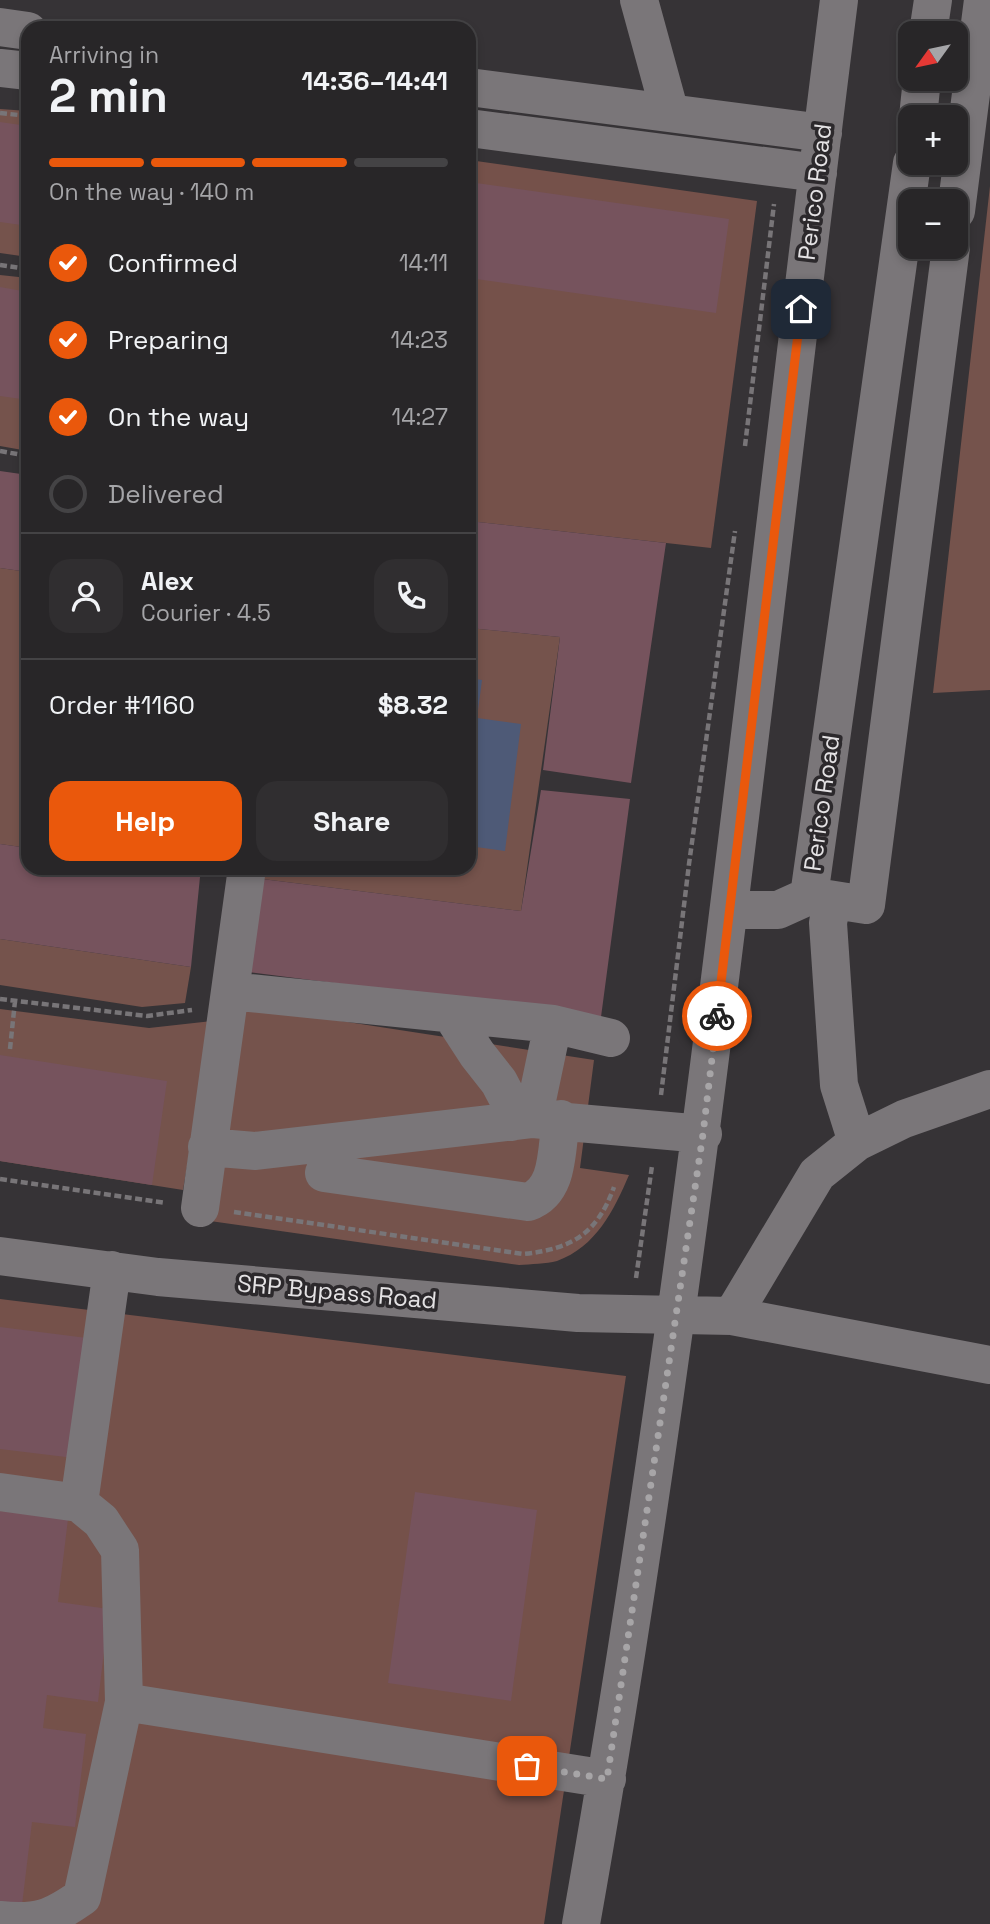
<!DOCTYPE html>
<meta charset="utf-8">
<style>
body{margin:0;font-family:"Space Grotesk",sans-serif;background:#302e30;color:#f1f3f6;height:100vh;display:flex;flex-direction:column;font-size:26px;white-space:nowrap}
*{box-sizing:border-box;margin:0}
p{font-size:23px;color:#a5a5a8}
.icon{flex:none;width:38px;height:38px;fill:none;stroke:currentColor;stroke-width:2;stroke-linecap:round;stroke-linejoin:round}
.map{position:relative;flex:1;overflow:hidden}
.sheet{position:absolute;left:21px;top:21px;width:455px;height:854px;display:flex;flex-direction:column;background:#282628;border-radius:21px;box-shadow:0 4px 10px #0003,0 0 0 2px #444345}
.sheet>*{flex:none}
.needle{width:46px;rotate:237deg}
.controls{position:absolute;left:898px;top:21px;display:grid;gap:14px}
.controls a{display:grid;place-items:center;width:70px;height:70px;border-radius:14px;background:#282628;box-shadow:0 4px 10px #0003,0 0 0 2px #444345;font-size:35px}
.pin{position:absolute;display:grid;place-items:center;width:60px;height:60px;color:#fff;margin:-30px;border-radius:14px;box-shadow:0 4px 10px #0006}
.courier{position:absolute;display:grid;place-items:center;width:70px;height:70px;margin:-35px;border:5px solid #ea580c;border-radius:50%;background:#fff;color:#222;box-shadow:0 2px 9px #0007}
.summary em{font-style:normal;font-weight:800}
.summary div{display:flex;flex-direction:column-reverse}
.summary{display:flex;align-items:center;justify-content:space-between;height:119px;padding:0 28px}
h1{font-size:46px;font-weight:800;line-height:52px}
.bar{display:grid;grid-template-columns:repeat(4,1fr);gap:10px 7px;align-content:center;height:84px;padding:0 28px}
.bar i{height:9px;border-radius:5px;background:#444345}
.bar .selected{background:#ea580c}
.bar p{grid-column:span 4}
.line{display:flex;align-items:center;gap:18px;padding:0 28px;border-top:2px solid #444345}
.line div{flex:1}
.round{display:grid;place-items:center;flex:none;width:74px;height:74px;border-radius:21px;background:#302e30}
ol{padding:0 28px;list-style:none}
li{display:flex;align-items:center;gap:21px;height:77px}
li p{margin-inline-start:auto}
li .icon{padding:7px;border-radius:50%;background:#ea580c;color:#fff;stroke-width:4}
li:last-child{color:#a5a5a8}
li i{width:38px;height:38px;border:4px solid #444345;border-radius:50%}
.cta{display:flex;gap:14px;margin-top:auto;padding:14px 28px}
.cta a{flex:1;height:80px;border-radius:21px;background:#ea580c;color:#fff;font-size:28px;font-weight:800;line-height:80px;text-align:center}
.cta a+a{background:#302e30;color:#f1f3f6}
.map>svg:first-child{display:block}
.green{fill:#75534c}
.forest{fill:#75514a}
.water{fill:#4e5a77}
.building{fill:#76535d}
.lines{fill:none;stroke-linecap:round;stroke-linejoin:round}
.path{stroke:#787578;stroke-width:4.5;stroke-dasharray:7 3.5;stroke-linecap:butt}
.minor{stroke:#7a7679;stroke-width:38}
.done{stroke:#a7a5a7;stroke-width:7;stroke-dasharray:0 12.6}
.route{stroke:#ea580c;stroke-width:9}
.labels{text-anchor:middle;stroke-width:7;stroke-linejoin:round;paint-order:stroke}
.street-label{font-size:24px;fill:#e4e2e4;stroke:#2c292c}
</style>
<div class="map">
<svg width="990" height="1924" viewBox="0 0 990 1924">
<rect width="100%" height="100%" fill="#363336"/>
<!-- green -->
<path class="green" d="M0,109L28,111V257L0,253Z
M990,186V690L933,693Z
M0,275L28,278V451L0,446Z
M0,568L28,572V848L0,844Z
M469,628L560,637L521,911L254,878L255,868H469Z
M147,868H201L200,877Z
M0,939L191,967L185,1003L142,1007L0,985Z
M244,1006L594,1060L580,1168L629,1175C614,1210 596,1247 557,1261C546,1264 531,1264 519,1265L210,1221Z
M0,1009L149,1028L212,1021L183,1190L0,1161Z"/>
<!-- forest -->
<path class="forest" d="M469,160L757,201L711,548L469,521Z
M0,1299L626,1376L544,1924H0Z"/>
<!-- water -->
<path class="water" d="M469,678L482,680L477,718L521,724L505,851L469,846Z"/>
<!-- building -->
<path class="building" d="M0,122L28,126V226L0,222Z
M469,182L729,219L716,313L469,278Z
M0,287L28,292V400L0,396Z
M0,471L28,475V572L0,568Z
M469,521L666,543L631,783L543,770L560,637L469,628Z
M541,790L630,799L601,1017L240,971L254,878L521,911Z
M0,844L28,848V868H147L200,877L191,967L0,939Z
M0,1055L167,1081L152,1185L0,1161Z
M0,1327L87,1338L74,1458L0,1449Z
M415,1492L537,1510L511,1701L388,1683Z
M0,1511L68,1519L58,1602L109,1609L98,1702L47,1695L43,1728L86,1734L75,1827L32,1822L22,1905L0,1902Z"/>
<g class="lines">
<!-- path -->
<path class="path" d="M0,113L28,116
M0,265L28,269
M745,446L774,204
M0,451L28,456
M0,999L147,1016L192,1010
M10,1049L15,1001
M661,1095L689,864L735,531
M0,1179L166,1203
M234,1212L523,1254C572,1249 597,1234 614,1187
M636,1278L652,1166"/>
<!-- minor -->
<path class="minor" d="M639,0L670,113
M0,27L28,31
M928,33L933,0
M0,68L28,71
M469,87L823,133
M918,117L922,79
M469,128L818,173
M956,211L983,0
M809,896L912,163
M809,896L866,905L951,247
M832,900L828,923L839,1085L857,1142
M729,910H778L809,896
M230,991L553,1024L611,1038
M451,1014L477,1054L499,1082L509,1101L511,1122
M533,1119L553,1024
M207,1147L256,1151L533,1119L703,1134
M324,1173L528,1202C560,1191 556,1149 561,1119
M200,1208L247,868
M0,1256L158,1277L578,1313L732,1316L990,1365
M732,1316L817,1174L857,1142L904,1119L990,1089
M0,1492L79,1503L101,1521L120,1550L124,1702
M79,1503L112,1270
M0,1920C38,1924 52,1918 82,1897L124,1702L607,1779
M581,1924C694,1287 758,642 839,0"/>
</g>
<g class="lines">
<!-- done -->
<path class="done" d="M527,1766L607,1779L703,1134L717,1016"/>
<!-- route -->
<path class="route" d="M717,1016L801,309"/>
</g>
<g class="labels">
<!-- street labels -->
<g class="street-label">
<text transform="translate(815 192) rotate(-83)" y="8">Perico Road</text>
<text transform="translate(822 803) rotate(-82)" y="8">Perico Road</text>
<text transform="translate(337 1292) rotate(5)" y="8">SRP Bypass Road</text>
</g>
</g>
</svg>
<div class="controls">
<a><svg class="needle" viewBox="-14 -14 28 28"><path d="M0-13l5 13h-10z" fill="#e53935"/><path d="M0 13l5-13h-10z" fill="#a5a5a8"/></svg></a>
<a>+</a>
<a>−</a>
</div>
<div class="pin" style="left:527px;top:1766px;background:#ea580c"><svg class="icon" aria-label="bag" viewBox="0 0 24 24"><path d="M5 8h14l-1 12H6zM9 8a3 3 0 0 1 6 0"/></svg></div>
<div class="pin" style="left:801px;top:309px;background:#1f2937"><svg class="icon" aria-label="home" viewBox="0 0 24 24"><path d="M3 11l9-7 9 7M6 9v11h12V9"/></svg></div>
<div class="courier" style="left:717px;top:1016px"><svg class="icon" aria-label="bike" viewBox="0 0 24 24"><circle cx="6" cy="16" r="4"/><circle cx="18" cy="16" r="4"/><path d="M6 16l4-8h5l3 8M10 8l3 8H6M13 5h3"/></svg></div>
<section class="sheet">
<div class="summary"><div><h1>2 min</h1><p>Arriving in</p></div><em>14:36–14:41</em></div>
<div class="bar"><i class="selected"></i><i class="selected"></i><i class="selected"></i><i></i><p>On the way · 140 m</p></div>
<ol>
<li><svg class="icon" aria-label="check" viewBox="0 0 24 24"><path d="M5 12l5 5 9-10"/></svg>Confirmed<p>14:11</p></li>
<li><svg class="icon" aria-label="check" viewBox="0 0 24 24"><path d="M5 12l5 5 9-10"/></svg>Preparing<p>14:23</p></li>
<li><svg class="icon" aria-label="check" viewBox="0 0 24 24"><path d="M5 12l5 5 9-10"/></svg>On the way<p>14:27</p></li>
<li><i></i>Delivered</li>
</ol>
<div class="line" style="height:126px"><a class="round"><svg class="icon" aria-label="person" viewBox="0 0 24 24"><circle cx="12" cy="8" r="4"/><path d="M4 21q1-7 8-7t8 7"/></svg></a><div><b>Alex</b><p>Courier · 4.5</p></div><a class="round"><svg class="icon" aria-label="phone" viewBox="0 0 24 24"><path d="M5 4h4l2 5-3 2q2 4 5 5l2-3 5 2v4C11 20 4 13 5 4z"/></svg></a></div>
<div class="line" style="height:91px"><div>Order #1160</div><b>$8.32</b></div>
<div class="cta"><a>Help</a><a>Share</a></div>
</section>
</div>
